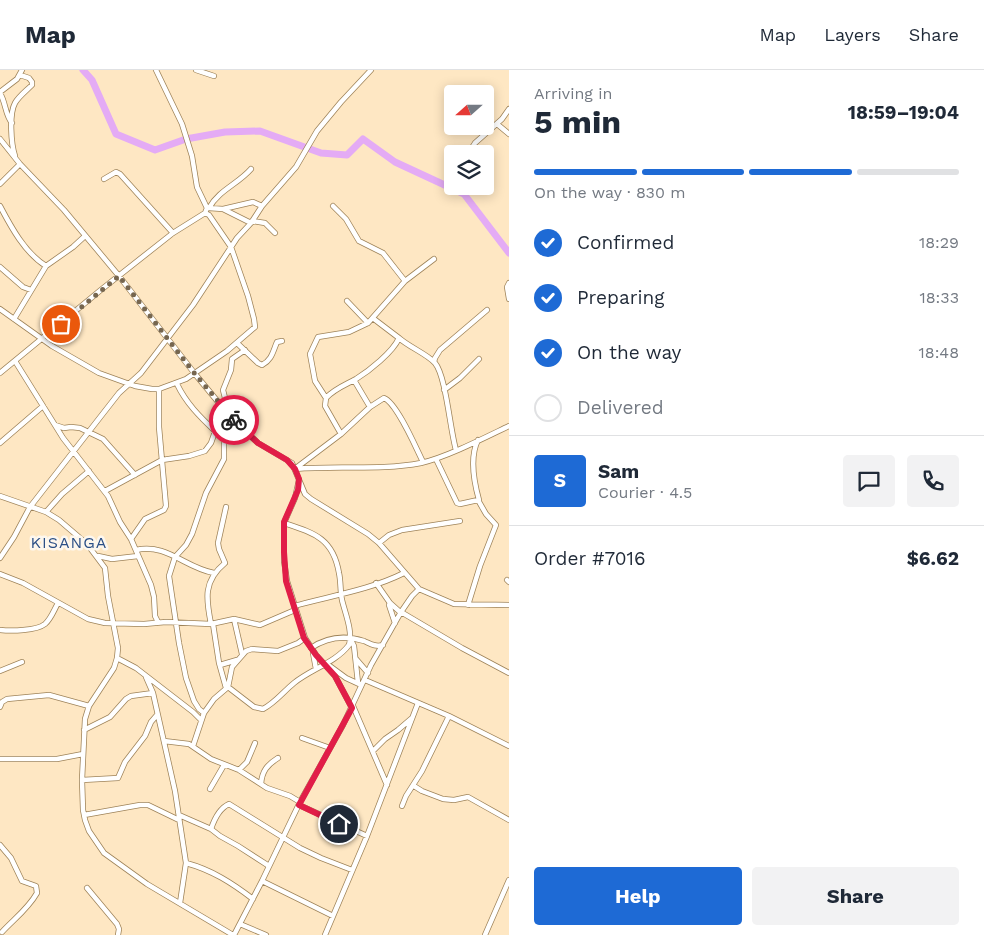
<!DOCTYPE html>
<meta charset="utf-8">
<style>
body{margin:0;font-family:"Work Sans",sans-serif;background:#f2f2f3;color:#1f2937;height:100vh;display:flex;flex-direction:column;font-size:19px;white-space:nowrap}
*{box-sizing:border-box;margin:0}
p{font-size:16px;color:#747a83}
.icon{flex:none;width:28px;height:28px;fill:none;stroke:currentColor;stroke-width:2;stroke-linecap:round;stroke-linejoin:round}
.map{position:relative;flex:1;overflow:hidden}
.sheet{display:flex;flex-direction:column;background:#fff;width:475px}
.sheet>*{flex:none}
.needle{width:32px;rotate:249deg}
.buttons{position:absolute;left:444px;top:15px;display:grid;gap:10px}
.buttons a{display:grid;place-items:center;width:50px;height:50px;border-radius:5px;background:#fff;box-shadow:0 2px 12px #0003;font-size:25px}
.pin{position:absolute;display:grid;place-items:center;width:42px;height:42px;color:#fff;margin:-21px;border:2px solid #fff;border-radius:50%;box-shadow:0 1px 5px #0007}
.courier{position:absolute;display:grid;place-items:center;width:50px;height:50px;margin:-25px;border:4px solid #e11d48;border-radius:50%;background:#fff;color:#222;box-shadow:0 1px 6px #0007}
.summary em{font-style:normal;font-weight:700}
.summary div{display:flex;flex-direction:column-reverse}
.summary{display:flex;align-items:center;justify-content:space-between;height:85px;padding:0 25px}
h1{font-size:32px;font-weight:700;line-height:38px}
.bar{display:grid;grid-template-columns:repeat(4,1fr);gap:8px 5px;align-content:center;height:60px;padding:0 25px}
.bar i{height:6px;border-radius:4px;background:#e0e1e3}
.bar .selected{background:#1e6ad5}
.bar p{grid-column:span 4}
.line{display:flex;align-items:center;gap:12px;padding:0 25px;border-top:1px solid #e0e1e3}
.line div{flex:1}
.round{display:grid;place-items:center;flex:none;width:52px;height:52px;border-radius:5px;background:#f2f2f3}
ol{padding:0 25px;list-style:none}
li{display:flex;align-items:center;gap:15px;height:55px}
li p{margin-inline-start:auto}
li .icon{padding:5px;border-radius:50%;background:#1e6ad5;color:#fff;stroke-width:4}
li:last-child{color:#747a83}
li i{width:28px;height:28px;border:2px solid #e0e1e3;border-radius:50%}
.button{display:flex;gap:10px;margin-top:auto;padding:10px 25px}
.button a{flex:1;height:58px;border-radius:5px;background:#1e6ad5;color:#fff;font-size:20px;font-weight:700;line-height:58px;text-align:center}
.button a+a{background:#f2f2f3;color:#1f2937}
header{display:flex;align-items:center;gap:30px;box-sizing:border-box;height:70px;padding:0 25px;background:#fff;border-bottom:1px solid #e0e1e3}
header strong{font-size:24px}
nav{display:flex;gap:28px;margin-inline-start:auto;font-size:18px}
main{display:flex;flex:1;min-height:0}
.map>svg:first-child{display:block}
.lines{fill:none;stroke-linecap:round;stroke-linejoin:round}
.river{stroke:#e4abf5;stroke-width:7}
.street-casing{stroke:#9e8359;stroke-width:6}
.street{stroke:#fff;stroke-width:4.5}
.done{stroke:#76664f;stroke-width:5;stroke-dasharray:0 9}
.route{stroke:#e11d48;stroke-width:6}
.labels{text-anchor:middle;stroke-width:5;stroke-linejoin:round;paint-order:stroke}
.quarter-label{font-size:16px;letter-spacing:1px;fill:#2b4f86;stroke:#fdf7ee}
</style>
<header>
<strong>Map</strong>
<nav><a>Map</a><a>Layers</a><a>Share</a></nav>
</header>
<main>
<div class="map">
<svg width="509" height="865" viewBox="0 0 509 865">
<rect width="100%" height="100%" fill="#fee7c3"/>
<g class="lines">
<!-- river -->
<path class="river" d="M83,0L92,10L116,64L155,80L186,69L225,62L260,61L321,83L347,85L363,69L395,92L464,124L509,183"/>
<defs>
<path id="street" d="M196,0L214,6
M0,22L17,9L22,0
M0,23C6,33 5,45 12,53
M497,54L509,64
M0,69L20,94L64,140L119,206L195,304L233,350L258,373L292,393L305,424L311,429L368,464L379,473L419,519L454,534L509,535
M468,84L475,73L502,49L509,39
M15,86C11,74 9,44 15,33C19,26 26,21 32,15V12L29,8L20,5
M104,109L116,102L120,104L173,163
M0,114L20,94
M0,136C11,157 25,183 46,196
M209,138C219,120 238,114 251,99
M209,138L223,139L251,153
M223,139L253,132L262,136
M252,151L265,153L275,163
M0,197L23,217L31,220
M405,211L434,189
M509,213L507,217L509,229
M347,231L368,253
M0,239L52,276L99,303L135,316L152,319H159L186,309L227,281L255,257L254,249L248,226L231,177L209,145L205,143L207,138L197,117L192,86L182,54L156,0
M14,249L46,196L73,177L85,166
M399,268C409,277 427,284 435,293C446,306 450,360 456,380
M237,273L258,293L262,295C272,290 273,281 277,272L282,271
M15,291L63,368L108,426L120,452L131,469L151,515L154,527L155,546L158,552
M434,292L435,288L440,280L487,240
M0,303L102,219L173,163L205,143
M354,310L370,337
M177,314C186,333 200,347 215,361
M444,320L460,308L479,289
M326,328L315,311L310,284L318,267L349,262L368,253L405,211L383,183L359,171L346,149L333,136
M229,344L223,320L231,300L232,289L245,280
M55,355L64,358L71,357L80,358L103,369L135,405
M341,364L325,336L326,328C334,319 345,315 356,309C369,301 393,282 399,268L374,249
M478,370C469,388 474,412 479,430
M0,373L43,336
M436,389L457,433L460,434L478,430L486,444L496,455L480,496L468,535
M296,398L341,364L370,337L384,328C397,333 416,378 423,392
M295,399C337,395 379,401 421,393C447,387 484,368 509,356
M299,410L295,428L284,453V491L287,511L305,568L316,585L335,606L352,638
M105,421L162,390L189,386L205,381L211,373L217,356L224,350L225,341
M0,426L46,442L59,450L87,474L105,498L108,526L118,578L117,588L114,598L89,636L85,649L82,710L83,740L85,750L89,761L104,783L147,814L233,865
M46,442L62,424L89,401
M131,469L145,449L164,440L166,436L159,357V319
M379,473L389,465L402,460L460,451
M136,480C167,473 185,498 214,503
M98,486L112,489L138,486
M0,488L14,467L30,437L119,323L141,303L193,235L237,168L251,153L262,136L296,97L317,61L341,32L371,0
M0,504L23,513L88,549L105,553L144,554L166,552L211,554L234,549L260,555L295,540
M507,510L509,512
M376,513L390,533L400,542
M389,535L395,553
M294,536C330,526 370,520 404,503
M401,542L462,578L509,603
M234,549L242,584
M211,554C206,529 203,511 225,493L219,479L218,473L226,437
M213,554L219,593L226,618
M0,560C11,561 36,561 45,554C51,549 54,540 58,533
M351,570L354,576L358,613
M311,578C327,567 345,565 364,571C371,574 375,577 383,575
M313,583L316,599
M117,588L136,598L193,642L201,650
M356,589L368,603
M327,594L346,608L359,614
M220,595L237,590
M0,601L22,592
M146,607L153,623L175,721L186,793L180,833
M365,610L449,646L509,676
M228,617L254,637L263,639C275,633 284,621 294,613C311,599 335,593 349,575C353,561 345,543 342,530C340,521 341,512 339,503C333,468 314,463 284,453
M353,636L387,715
M0,637L2,632L7,629L49,625L89,636
M204,643L199,639L194,631L186,608L179,573L169,506L175,487L186,475L192,464L206,423L224,389V374L233,350
M84,660L110,647L126,629L131,626L153,623
M302,668L330,678
M164,671L189,674L211,689L239,700L267,718L290,726L300,732
M193,676L204,643L214,629L228,617L232,597L246,581L252,579L278,581L298,573L305,568
M373,681L385,669L398,660L412,648
M0,689H57L83,684
M239,700L247,692L255,673
M82,710L118,708L125,692L145,666L151,652L157,645
M261,714C262,701 267,695 278,688
M414,716L422,721L443,729L454,730L468,727L509,750
M210,719L224,695
M299,735L367,766
M402,736L406,726L422,701L449,646
M84,745L140,735H148L179,750
M179,745L211,759L220,766L238,776L269,796
M211,759C214,750 220,738 229,734L300,778L321,788L352,800
M0,775L11,788L22,811L36,816L37,823C28,839 14,849 2,862
M186,793C212,800 232,813 253,829
M262,811L333,846
M87,818L117,854L119,859L118,865
M240,854L266,865
M234,865L262,811L300,732L343,655L371,595L401,542L412,526L419,519
M325,865L367,766L418,633
M485,865L509,810"/>
</defs>
<!-- street casing -->
<use href="#street" class="street-casing"/>
<!-- street -->
<use href="#street" class="street"/>
</g>
<g class="lines">
<!-- done -->
<path class="done" d="M61,254L119,206L195,304L234,350"/>
<!-- route -->
<path class="route" d="M234,350L258,373L287,390L295,399L299,409L298,420L284,452V482L286,511L304,568L316,585L335,606L352,638L299,735L339,754"/>
</g>
<g class="labels">
<!-- quarter labels -->
<g class="quarter-label">
<text x="69" y="478">KISANGA</text>
</g>
</g>
</svg>
<div class="buttons">
<a><svg class="needle" viewBox="-14 -14 28 28"><path d="M0-13l5 13h-10z" fill="#e53935"/><path d="M0 13l5-13h-10z" fill="#747a83"/></svg></a>
<a><svg class="icon" aria-label="layers" viewBox="0 0 24 24"><path d="M12 4l9 5-9 5-9-5zM3 14l9 5 9-5"/></svg></a>
</div>
<div class="pin" style="left:61px;top:254px;background:#ea580c"><svg class="icon" aria-label="bag" viewBox="0 0 24 24"><path d="M5 8h14l-1 12H6zM9 8a3 3 0 0 1 6 0"/></svg></div>
<div class="pin" style="left:339px;top:754px;background:#1f2937"><svg class="icon" aria-label="home" viewBox="0 0 24 24"><path d="M3 11l9-7 9 7M6 9v11h12V9"/></svg></div>
<div class="courier" style="left:234px;top:350px"><svg class="icon" aria-label="bike" viewBox="0 0 24 24"><circle cx="6" cy="16" r="4"/><circle cx="18" cy="16" r="4"/><path d="M6 16l4-8h5l3 8M10 8l3 8H6M13 5h3"/></svg></div>
</div>
<section class="sheet">
<div class="summary"><div><h1>5 min</h1><p>Arriving in</p></div><em>18:59–19:04</em></div>
<div class="bar"><i class="selected"></i><i class="selected"></i><i class="selected"></i><i></i><p>On the way · 830 m</p></div>
<ol>
<li><svg class="icon" aria-label="check" viewBox="0 0 24 24"><path d="M5 12l5 5 9-10"/></svg>Confirmed<p>18:29</p></li>
<li><svg class="icon" aria-label="check" viewBox="0 0 24 24"><path d="M5 12l5 5 9-10"/></svg>Preparing<p>18:33</p></li>
<li><svg class="icon" aria-label="check" viewBox="0 0 24 24"><path d="M5 12l5 5 9-10"/></svg>On the way<p>18:48</p></li>
<li><i></i>Delivered</li>
</ol>
<div class="line" style="height:90px"><b class="round" style="background:#1e6ad5;color:#fff">S</b><div><b>Sam</b><p>Courier · 4.5</p></div><a class="round"><svg class="icon" aria-label="chat" viewBox="0 0 24 24"><path d="M4 5h16v11H9l-5 4z"/></svg></a><a class="round"><svg class="icon" aria-label="phone" viewBox="0 0 24 24"><path d="M5 4h4l2 5-3 2q2 4 5 5l2-3 5 2v4C11 20 4 13 5 4z"/></svg></a></div>
<div class="line" style="height:65px"><div>Order #7016</div><b>$6.62</b></div>
<div class="button"><a>Help</a><a>Share</a></div>
</section>
</main>
